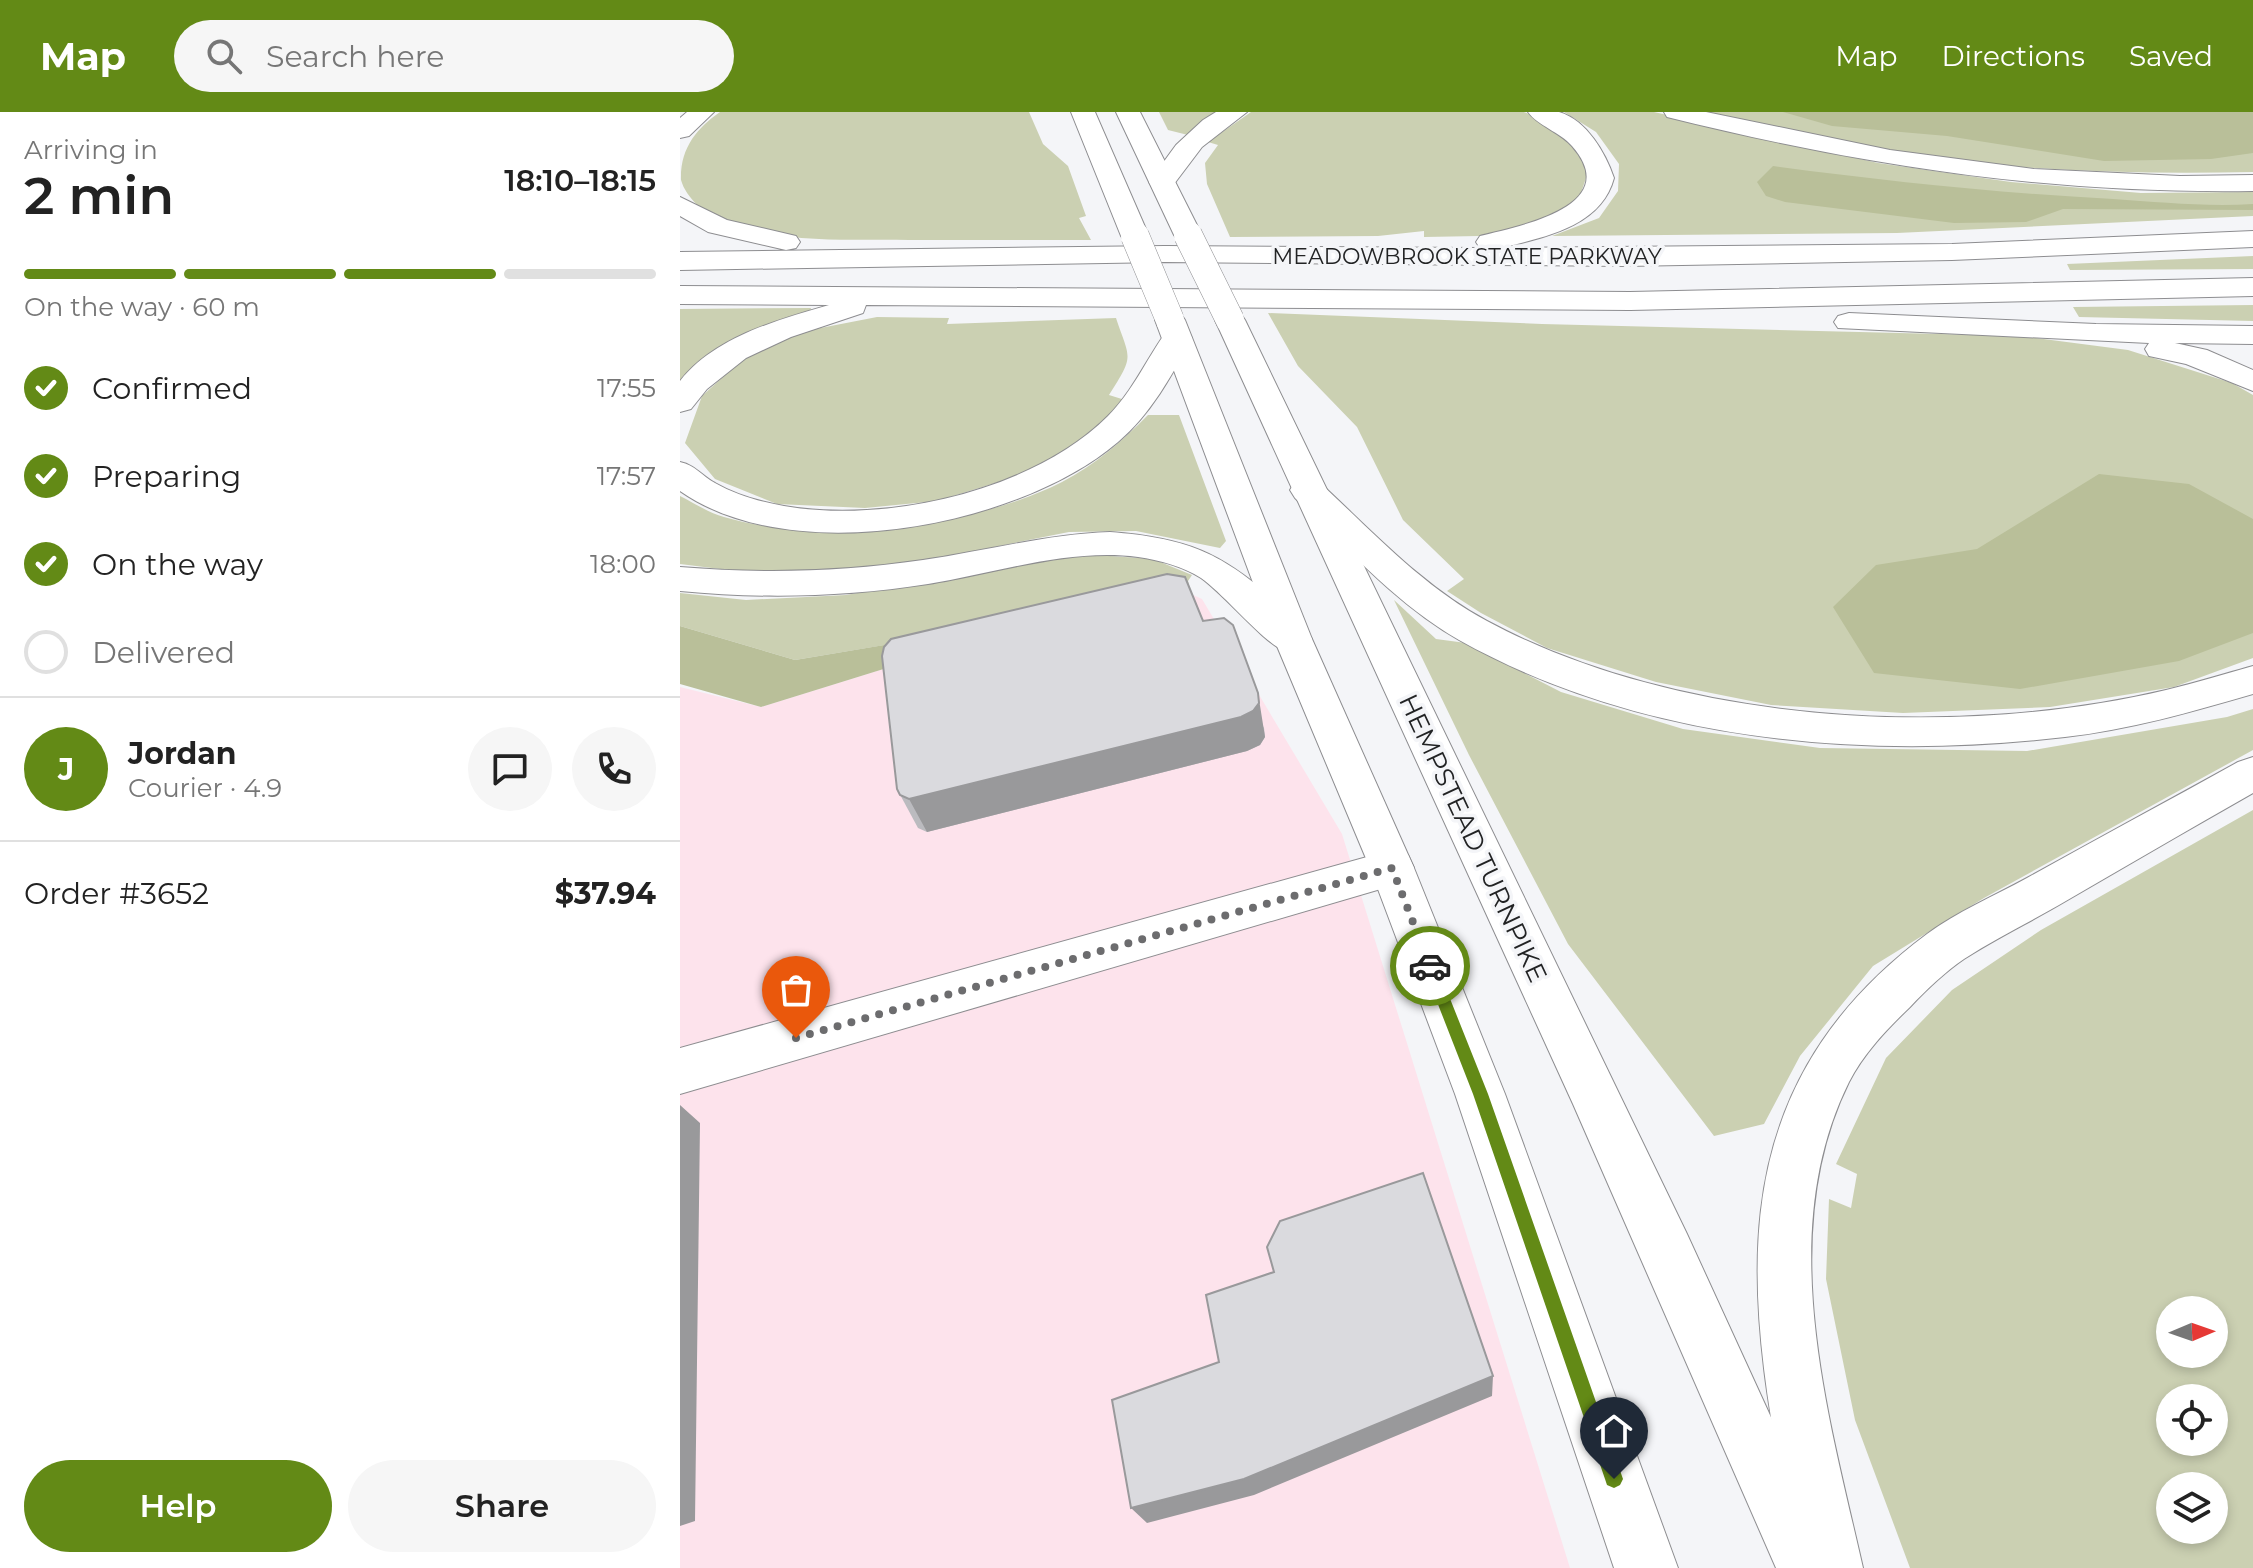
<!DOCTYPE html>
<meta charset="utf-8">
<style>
body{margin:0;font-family:Montserrat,sans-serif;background:#f6f6f6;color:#222;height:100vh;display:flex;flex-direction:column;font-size:30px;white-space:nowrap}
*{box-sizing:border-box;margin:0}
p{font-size:26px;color:#767676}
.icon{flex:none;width:44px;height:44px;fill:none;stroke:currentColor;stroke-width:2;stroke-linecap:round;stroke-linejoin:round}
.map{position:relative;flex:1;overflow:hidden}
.side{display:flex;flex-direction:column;background:#fff;width:680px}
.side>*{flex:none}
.needle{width:52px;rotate:88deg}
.fabs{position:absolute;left:1476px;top:1184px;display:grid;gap:16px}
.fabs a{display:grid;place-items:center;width:72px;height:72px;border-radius:50%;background:#fff;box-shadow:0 4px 12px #0003;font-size:40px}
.pin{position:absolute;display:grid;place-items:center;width:68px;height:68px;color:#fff;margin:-82px -34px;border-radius:50% 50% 50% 0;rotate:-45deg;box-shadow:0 0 8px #0007}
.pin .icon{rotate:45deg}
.courier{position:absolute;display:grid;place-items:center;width:80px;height:80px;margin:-40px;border:6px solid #638a16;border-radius:50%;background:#fff;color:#222;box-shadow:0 2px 10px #0007}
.head em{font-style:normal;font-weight:600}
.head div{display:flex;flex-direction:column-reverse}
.head{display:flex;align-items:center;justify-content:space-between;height:136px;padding:0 24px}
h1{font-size:52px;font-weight:600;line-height:60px}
.bar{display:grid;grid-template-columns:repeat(4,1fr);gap:12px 8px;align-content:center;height:96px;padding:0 24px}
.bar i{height:10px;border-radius:6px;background:#e0e0e0}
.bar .on{background:#638a16}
.bar p{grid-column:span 4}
.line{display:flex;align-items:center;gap:20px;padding:0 24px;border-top:2px solid #e0e0e0}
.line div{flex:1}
.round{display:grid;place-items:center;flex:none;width:84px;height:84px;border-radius:42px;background:#f6f6f6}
ol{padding:0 24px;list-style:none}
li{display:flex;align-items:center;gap:24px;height:88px}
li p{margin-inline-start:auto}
li .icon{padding:8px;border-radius:50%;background:#638a16;color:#fff;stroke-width:4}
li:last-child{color:#767676}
li i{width:44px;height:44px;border:4px solid #e0e0e0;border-radius:50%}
.action{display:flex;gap:16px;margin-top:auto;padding:16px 24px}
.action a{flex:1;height:92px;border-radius:48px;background:#638a16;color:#fff;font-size:32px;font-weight:600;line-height:92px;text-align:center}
.action a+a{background:#f6f6f6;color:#222}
header{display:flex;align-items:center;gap:48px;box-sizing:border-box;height:112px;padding:0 40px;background:#638a16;color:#fff}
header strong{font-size:38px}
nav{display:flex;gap:44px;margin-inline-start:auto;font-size:28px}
.search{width:560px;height:72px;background:#f6f6f6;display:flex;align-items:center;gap:20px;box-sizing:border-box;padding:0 28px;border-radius:44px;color:#767676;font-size:30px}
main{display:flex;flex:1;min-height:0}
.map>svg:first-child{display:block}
.commercial{fill:#fde3ec}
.green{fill:#cbd0b2;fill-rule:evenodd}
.forest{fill:#b9bf99}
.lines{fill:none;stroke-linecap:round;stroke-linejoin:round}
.minor-casing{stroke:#8d8d90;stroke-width:2}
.major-casing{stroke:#8d8d90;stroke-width:2}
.highway-casing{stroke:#8d8d90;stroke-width:2}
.minor{fill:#fff;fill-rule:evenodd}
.major{fill:#fff;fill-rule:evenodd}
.highway{fill:#fff;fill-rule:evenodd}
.major-bridge-casing{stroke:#8d8d90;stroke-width:29;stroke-linecap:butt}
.major-bridge{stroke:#fff;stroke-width:28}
.wall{fill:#bbbbbf}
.shaded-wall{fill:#99999b}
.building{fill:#dadade;stroke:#99999b;stroke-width:2}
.route{fill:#638a16}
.done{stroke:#6c6c6e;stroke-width:8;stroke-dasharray:0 14.4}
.labels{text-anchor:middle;stroke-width:7;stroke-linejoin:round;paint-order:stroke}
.far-street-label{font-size:22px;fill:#222324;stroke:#f4f5f8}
.street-label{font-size:26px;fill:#222324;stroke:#f4f5f8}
</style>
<header>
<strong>Map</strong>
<div class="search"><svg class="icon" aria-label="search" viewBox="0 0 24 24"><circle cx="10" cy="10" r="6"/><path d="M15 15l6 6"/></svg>Search here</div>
<nav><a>Map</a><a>Directions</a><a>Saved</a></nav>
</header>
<main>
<section class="side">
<div class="head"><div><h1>2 min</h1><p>Arriving in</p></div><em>18:10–18:15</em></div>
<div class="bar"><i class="on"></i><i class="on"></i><i class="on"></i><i></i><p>On the way · 60 m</p></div>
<ol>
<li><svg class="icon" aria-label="check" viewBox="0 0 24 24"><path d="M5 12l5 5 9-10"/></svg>Confirmed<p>17:55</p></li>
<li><svg class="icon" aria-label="check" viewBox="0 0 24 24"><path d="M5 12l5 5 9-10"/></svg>Preparing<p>17:57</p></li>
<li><svg class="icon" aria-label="check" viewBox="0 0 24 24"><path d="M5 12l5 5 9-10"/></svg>On the way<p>18:00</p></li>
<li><i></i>Delivered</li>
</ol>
<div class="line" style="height:144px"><b class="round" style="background:#638a16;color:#fff">J</b><div><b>Jordan</b><p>Courier · 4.9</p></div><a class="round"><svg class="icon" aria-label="chat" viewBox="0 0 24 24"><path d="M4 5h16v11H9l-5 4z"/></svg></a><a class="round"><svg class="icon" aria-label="phone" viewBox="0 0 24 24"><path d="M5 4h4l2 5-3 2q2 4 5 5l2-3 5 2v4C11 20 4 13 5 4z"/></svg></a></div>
<div class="line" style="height:104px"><div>Order #3652</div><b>$37.94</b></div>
<div class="action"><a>Help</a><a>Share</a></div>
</section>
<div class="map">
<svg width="1573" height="1456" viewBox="0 0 1573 1456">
<rect width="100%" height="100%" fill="#f4f5f8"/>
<!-- commercial -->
<path class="commercial" d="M511,482L522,487L662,722L890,1456H0V575L81,595L371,505Z"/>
<!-- green -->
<path class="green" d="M40,0H349L363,32L388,54L406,104L399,106L411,128C351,128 290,128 229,128C168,127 101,132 43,109C25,102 6,86 1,68C0,36 17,16 40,0Z
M479,0H543L508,23L488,18Z
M571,0H844C878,13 893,25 909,57L899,87L864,111L799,124L744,125V119L698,124L550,125L527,72L525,51L538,33L528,30Z
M884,0H974L1198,51L1331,70L1461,81L1573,80V104L1217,121L872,124L919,106L938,79L939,52L916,20Z
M1026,0H1573V60C1445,63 1319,58 1192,38C1136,29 1081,13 1026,0Z
M1573,144V157L1390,158L1387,152Z
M1573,193V209L1399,205L1393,195Z
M131,196L129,204L43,236L0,269V197Z
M588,201L862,212L1341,224L1448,238L1552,271L1573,283V546L1494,575L1370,595L1223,601L1091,593L976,570L867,536L801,501L767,479L784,467L723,408L677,315L618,254Z
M197,205L269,206L267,212L436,206C450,248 455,242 429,283L445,288L410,325L338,364L257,389L185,396L97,392L35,367L5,331L22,284L66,244L125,219Z
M468,303H499L546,429L540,436L456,419L389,420L219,454L96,464L0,452V384C14,391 29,401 44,405C138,433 294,415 382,370C415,353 442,329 468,303Z
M402,442L473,447L512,463L508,469L511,482L115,548L0,514V481L66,488L166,483Z
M714,488L756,527L786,531L881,580L1003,617L1140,636L1347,639L1547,605L1573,597V638L1304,786L1193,854L1120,944L1084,1012L1034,1024L888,832L789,643Z
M1573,698V1456H1230L1175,1308L1146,1167L1149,1087L1171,1096L1177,1062L1156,1052L1206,946L1272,878L1361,818ZM1490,1198H1534V1242H1490ZM1490,1286H1534V1330H1490ZM1490,1374H1534V1418H1490Z"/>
<!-- forest -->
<path class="forest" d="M1103,0H1573V41L1531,47L1424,49L1267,24L1152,14Z
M1093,54C1206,69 1319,81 1433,87C1479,90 1526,95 1573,92V98L1383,97L1346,110L1274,111L1105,90L1086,84L1077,70Z
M1419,362L1509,372L1573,407V521L1499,549L1340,577L1194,561L1153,495L1196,453L1297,437Z
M371,505L81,595L0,572V514L115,548Z"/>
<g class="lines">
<defs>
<path id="minor" d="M712,738L728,743L734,756L728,769L0,982V936Z"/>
<path id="major" d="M391,0H415L469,124L465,130L455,132L445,130L441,124Z
M436,0H460L522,123L518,129L508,131L498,129L494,123Z
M490,199L501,202L505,208L632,527L734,756L825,982L998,1456H934L775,982L690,756L594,527L475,208L479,202Z
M550,199L561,202L565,208L1007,1122L1160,1456H1096L893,992L535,208L539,202Z"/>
<path id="highway" d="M7,0H34L9,24L0,26V6Z
M567,0L522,35L491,76H473L469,70L496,33L523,8L536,0Z
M848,0C857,0 870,0 879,0C907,8 926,42 934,66C921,115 864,125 821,136L1272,132L1573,119V135L1272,148L946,154L485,150L0,158V140L485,134L800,136L796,130L800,124C840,114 945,94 892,34C880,20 858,14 848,0Z
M984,0H1026L1210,38L1354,57L1500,64L1573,63V79C1368,82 1185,54 987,5Z
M0,85L47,108L116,124L120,130L116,136L106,138L28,120L0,104Z
M1573,166V184L950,198L186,193L183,201L111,225L66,246L27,277L11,297L0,300V269C35,225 97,208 149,193L0,192V174L950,180Z
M1169,201L1416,212L1573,214V232L1495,231L1527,238L1573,258V279L1506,252L1469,244L1465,237L1469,231L1158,216L1154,210L1158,204Z
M497,217L508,220L512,226C492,263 471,302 438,330C339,415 112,458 0,379V350C15,353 22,364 35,371C56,383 81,390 104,394C206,412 353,379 428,304C453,279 466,248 486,220Z
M627,367L639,370C692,419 743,475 807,509C999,612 1275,628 1486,578C1515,571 1544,562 1573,554V582C1511,600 1449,618 1385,625C1182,649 960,629 779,528C716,492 666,435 615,386L610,378L615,370Z
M430,420C507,426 541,440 598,491C610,503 624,513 632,527L627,536C618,539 612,541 603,538C583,530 544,482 521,466C504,455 479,448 458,445C388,436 317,461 248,472C166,485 83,487 0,479V455C81,462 162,460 243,448C306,439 367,422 430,420Z
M1573,645V681C1508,718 1444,755 1379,793C1348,811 1315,827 1284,847C1265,860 1246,878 1230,895C1207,917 1184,941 1169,970C1094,1121 1148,1301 1183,1456H1119C1072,1214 1018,993 1247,822C1277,800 1314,784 1347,766C1417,727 1488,689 1558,650Z"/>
</defs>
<!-- minor casing -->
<use href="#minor" class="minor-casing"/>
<!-- major casing -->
<use href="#major" class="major-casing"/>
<!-- highway casing -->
<use href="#highway" class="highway-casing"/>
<!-- minor -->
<use href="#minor" class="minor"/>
<!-- major -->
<use href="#major" class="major"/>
<!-- highway -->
<use href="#highway" class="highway"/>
<defs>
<path id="major-bridge" d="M508,123L550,208
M455,124L490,208"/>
</defs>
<!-- major-bridge casing -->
<use href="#major-bridge" class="major-bridge-casing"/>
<!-- major-bridge -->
<use href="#major-bridge" class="major-bridge"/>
</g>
<!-- wall -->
<path class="wall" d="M523,509L584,616L585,625L580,633L567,639L247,720L238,716L217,677Z"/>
<!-- shaded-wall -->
<path class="shaded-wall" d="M578,581L585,625L580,633L567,639L247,720L229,687Z
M0,993L20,1011L15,1409L0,1414Z
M813,1264L812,1284L574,1383L467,1411L451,1396Z"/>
<!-- building -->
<path class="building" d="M487,462L505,465L523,509L544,506L553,513L578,581L579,591L573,599L561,605L229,687L220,683L217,677L202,544L204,535L211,527Z
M743,1061L813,1264L564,1367L451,1396L432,1288L539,1250L526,1183L594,1160L587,1135L600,1109Z"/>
<!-- route -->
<path class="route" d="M750,848L757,854L808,982L943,1367L940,1373L934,1376L927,1373L925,1367L793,982L743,854Z"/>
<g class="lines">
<!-- done -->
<path class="done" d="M116,926L712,756L750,854"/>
</g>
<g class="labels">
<!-- far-street labels -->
<g class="far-street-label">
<text x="787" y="152">MEADOWBROOK STATE PARKWAY</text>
</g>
<!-- street labels -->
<g class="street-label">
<text transform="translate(793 726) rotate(65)" y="9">HEMPSTEAD TURNPIKE</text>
</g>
</g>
</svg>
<div class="fabs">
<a><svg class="needle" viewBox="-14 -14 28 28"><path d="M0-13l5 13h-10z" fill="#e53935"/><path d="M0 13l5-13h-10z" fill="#767676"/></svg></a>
<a><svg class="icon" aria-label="locate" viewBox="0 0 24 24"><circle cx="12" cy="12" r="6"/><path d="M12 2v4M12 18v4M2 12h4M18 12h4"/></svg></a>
<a><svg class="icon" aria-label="layers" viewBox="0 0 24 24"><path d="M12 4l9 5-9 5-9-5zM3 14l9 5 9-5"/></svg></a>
</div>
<div class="pin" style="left:116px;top:926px;background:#ea580c"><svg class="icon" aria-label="bag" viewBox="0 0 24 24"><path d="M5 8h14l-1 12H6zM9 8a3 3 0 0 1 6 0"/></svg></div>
<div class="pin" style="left:934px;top:1367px;background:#1f2937"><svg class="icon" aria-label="home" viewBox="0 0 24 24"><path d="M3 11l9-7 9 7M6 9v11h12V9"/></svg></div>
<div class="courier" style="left:750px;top:854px"><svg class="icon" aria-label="car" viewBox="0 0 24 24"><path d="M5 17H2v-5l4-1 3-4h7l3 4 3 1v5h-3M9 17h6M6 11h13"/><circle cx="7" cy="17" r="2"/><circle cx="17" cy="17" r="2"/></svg></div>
</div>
</main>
